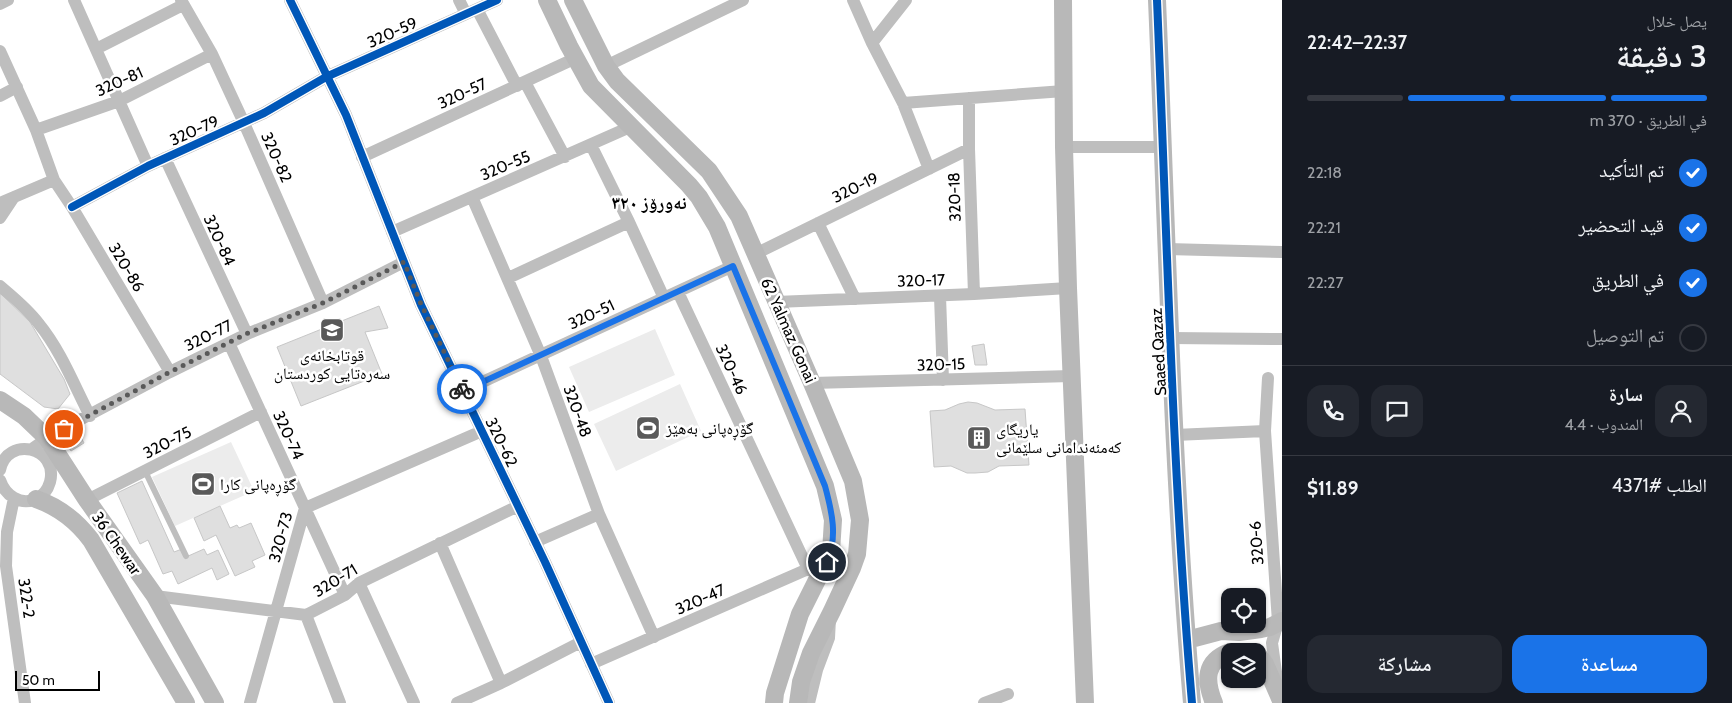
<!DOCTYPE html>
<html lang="ar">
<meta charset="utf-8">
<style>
body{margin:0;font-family:Cabin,"Noto Naskh Arabic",sans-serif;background:#242831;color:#f1f3f6;direction:rtl;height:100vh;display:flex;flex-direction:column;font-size:19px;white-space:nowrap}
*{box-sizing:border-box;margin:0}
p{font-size:16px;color:#9ea1a6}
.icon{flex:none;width:28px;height:28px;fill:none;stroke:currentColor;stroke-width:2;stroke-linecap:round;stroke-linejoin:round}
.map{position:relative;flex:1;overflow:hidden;direction:ltr}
.details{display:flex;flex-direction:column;background:#171b24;width:450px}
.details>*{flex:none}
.controls{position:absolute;left:1221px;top:588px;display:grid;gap:10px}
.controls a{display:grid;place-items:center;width:45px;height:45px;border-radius:10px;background:#171b24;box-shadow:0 1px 4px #0004;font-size:25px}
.scale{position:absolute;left:15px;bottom:12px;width:85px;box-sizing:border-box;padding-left:5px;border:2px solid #000;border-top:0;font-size:14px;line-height:18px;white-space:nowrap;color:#000;-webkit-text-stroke:4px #fff;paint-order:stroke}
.pin{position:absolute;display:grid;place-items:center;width:42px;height:42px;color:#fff;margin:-21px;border:2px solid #fff;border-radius:50%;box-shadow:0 1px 5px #0007}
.courier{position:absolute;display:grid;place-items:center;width:50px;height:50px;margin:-25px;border:4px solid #1a73e8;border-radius:50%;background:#fff;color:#222;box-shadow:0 1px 6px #0007}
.overview em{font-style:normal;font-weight:600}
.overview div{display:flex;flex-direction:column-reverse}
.overview{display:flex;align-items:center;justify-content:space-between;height:85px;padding:0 25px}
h1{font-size:32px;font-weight:600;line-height:38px}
.bar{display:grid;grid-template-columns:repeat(4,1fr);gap:8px 5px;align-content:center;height:60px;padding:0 25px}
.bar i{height:6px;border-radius:4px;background:#363941}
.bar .active{background:#1a73e8}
.bar p{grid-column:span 4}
.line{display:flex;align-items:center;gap:12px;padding:0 25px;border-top:1px solid #363941}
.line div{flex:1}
.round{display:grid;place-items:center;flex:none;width:52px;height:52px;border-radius:15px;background:#242831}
ol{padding:0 25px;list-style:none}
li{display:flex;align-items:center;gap:15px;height:55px}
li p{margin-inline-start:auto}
li .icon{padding:5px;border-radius:50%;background:#1a73e8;color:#fff;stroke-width:4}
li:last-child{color:#9ea1a6}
li i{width:28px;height:28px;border:2px solid #363941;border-radius:50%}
.action{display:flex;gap:10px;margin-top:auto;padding:10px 25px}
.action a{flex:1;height:58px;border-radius:15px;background:#1a73e8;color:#fff;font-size:20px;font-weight:600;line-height:58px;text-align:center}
.action a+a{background:#242831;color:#f1f3f6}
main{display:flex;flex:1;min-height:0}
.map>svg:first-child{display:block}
.green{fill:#ececec}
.building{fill:#dfdfdf;stroke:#c7c7c7}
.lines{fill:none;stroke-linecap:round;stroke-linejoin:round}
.lane{stroke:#bebebe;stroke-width:6}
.street{stroke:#bebebe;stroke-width:12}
.secondary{stroke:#b8b8b8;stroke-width:18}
.cycleway-casing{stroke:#fff;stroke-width:11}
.cycleway{stroke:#0057b8;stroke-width:8}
.done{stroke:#595959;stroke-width:5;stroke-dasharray:0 9}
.route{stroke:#1a73e8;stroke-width:6}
.labels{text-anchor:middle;stroke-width:5;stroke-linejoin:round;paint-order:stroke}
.street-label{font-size:16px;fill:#000;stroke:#fff}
.poi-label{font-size:16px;fill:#000;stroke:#fff;text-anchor:start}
.neighbourhood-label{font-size:18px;font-weight:bold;fill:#000;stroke:#fff}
</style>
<main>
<section class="details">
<div class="overview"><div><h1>3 دقيقة</h1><p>يصل خلال</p></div><em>22:37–22:42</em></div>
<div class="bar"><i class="active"></i><i class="active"></i><i class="active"></i><i></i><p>في الطريق · 370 m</p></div>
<ol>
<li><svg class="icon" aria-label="check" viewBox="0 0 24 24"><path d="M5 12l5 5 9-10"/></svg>تم التأكيد<p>22:18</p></li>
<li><svg class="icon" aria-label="check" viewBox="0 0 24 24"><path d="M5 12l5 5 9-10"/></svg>قيد التحضير<p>22:21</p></li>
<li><svg class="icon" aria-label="check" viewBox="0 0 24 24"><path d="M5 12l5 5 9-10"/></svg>في الطريق<p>22:27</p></li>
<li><i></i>تم التوصيل</li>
</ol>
<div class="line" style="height:90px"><a class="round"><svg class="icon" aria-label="person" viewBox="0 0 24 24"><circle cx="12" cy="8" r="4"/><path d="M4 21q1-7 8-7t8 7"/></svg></a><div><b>سارة</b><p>المندوب · 4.4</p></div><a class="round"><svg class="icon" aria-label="chat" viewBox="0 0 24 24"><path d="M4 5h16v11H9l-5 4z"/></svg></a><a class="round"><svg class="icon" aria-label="phone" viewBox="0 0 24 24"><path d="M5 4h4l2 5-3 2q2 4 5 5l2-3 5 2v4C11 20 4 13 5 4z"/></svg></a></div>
<div class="line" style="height:65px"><div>الطلب #4371</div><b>$11.89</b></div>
<div class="action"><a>مساعدة</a><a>مشاركة</a></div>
</section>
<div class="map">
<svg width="1282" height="703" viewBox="0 0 1282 703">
<rect width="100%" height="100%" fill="#fff"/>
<!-- green -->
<path class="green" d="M655,329L675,375L589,412L569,367Z
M680,384L701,431L616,471L594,424Z
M231,442L254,491L175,526L152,477Z"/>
<!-- building -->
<path class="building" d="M0,293L30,322L64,379L70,394L58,409L44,407L0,374Z
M379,306L388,328L365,332L382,374L301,406L277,347Z
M984,344L987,365H975L972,346Z
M968,402L977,403L995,410L1025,409L1029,465L999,466L988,472L975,473H967L951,466L934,467L930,411L945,410L959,404Z
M74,425L84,443L71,451L61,433Z
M142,481L174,552L182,549L186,557L204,549L207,555L218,550L229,574L217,580L212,568L178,584L172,571L163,574L148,540L140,544L117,493Z
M220,506L230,528L237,525L239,528L251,523L265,555L252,561L255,567L235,576L216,535L204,541L194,518Z"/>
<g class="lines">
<!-- lane -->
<path class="lane" d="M145,471L186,556"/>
<!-- street -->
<path class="street" d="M74,0L148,166
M181,0L212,54L244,123L323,303
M290,0L346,115L421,305L545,562L609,703
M459,0L466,14
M853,0L872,43L903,103L929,169
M0,4L8,0
M477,9L517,86
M872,43L906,0
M96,49L183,5
M0,51L36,130L54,180L72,207L170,372
M606,66L743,0
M525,82L565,157
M0,96L17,87
M969,98V149L974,294
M903,103L1064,91
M36,130L119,101L212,54
M591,145L629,222L664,298
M1064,147H1163
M362,157L576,58
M165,158L247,334
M472,197L541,356L599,514L654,637
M0,203L54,180
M72,207L148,166L264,113L326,77L497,0
M0,218L14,197
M818,223L855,299
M392,232L630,127
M1167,249L1282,252
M755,254L969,149
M508,278L629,222
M0,286C14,298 28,309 39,324C61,351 74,385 90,416
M678,292L808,569
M940,296L943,380
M776,302L974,294L1068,288
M1171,338L1282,339
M229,343L345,595
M1268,378L1265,431L1278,622L1272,643L1277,679
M812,383L1071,376
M463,391L733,266
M1175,435L1265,431
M32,449L55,433L170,372L247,334L323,303L404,262
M0,470C7,435 59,447 50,482C48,489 43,496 36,499C20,506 5,495 0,480
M14,498L7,532L6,566L25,703
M87,500L261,412
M535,542L599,514
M440,543L501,683
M359,583L414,703
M155,596L306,615L345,595L359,583L518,506
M306,615L340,703
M591,664L808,569L814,571
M250,703L305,508L482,431
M457,703L501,683L581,642
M809,703L817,670L829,638L830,619
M984,703L1008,694"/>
<!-- secondary -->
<path class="secondary" d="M547,0L569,46L591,86L689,185L699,197L717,227L825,486L833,520L831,552L800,614L775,693L774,703
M573,0L606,66L617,81L709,171L739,216L812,383L853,481L860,520L857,554L852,568L832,611L811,653L801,682L798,703
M1063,0L1064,147L1068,288L1085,703
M1157,0C1167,234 1172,469 1192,703
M0,400L24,416L47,438L87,500L155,596L215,703
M36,499C59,507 76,520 91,540L186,703
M1187,640L1221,631L1239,632L1261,629L1270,627L1282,621
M1258,655L1265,664L1282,703
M1214,703C1205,681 1204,661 1230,652"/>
<defs>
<path id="cycleway" d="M290,0L346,115L421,305L545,562L609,703
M1157,0C1167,234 1172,469 1192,703
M72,207L148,166L264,113L326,77L497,0"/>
</defs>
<!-- cycleway casing -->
<use href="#cycleway" class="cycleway-casing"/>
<!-- cycleway -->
<use href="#cycleway" class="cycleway"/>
</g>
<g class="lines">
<!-- done -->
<path class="done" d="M64,429L170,372L246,334L323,303L404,262L421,304L462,389"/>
<!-- route -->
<path class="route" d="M462,389L463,391L733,266L825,486C832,512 838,537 827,562"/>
</g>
<!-- icons -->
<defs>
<symbol id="school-square" viewBox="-11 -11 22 22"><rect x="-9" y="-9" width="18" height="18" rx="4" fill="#595959" stroke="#fff"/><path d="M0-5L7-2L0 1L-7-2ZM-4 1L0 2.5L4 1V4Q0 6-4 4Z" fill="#fff"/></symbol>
<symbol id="stadium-square" viewBox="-11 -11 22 22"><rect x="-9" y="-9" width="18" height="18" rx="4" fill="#595959" stroke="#fff"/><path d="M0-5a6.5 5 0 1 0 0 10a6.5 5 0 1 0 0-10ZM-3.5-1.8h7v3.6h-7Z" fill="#fff"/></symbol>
<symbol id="building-square" viewBox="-11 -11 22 22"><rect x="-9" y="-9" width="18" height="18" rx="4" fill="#595959" stroke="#fff"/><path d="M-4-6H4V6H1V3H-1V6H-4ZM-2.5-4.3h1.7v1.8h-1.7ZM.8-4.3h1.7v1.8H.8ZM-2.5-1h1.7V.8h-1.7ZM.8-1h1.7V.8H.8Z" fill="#fff"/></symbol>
</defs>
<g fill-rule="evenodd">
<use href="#school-square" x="318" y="316" width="28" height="28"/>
<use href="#stadium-square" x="634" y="414" width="28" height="28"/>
<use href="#building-square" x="965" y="424" width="28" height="28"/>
<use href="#stadium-square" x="189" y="470" width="28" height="28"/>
</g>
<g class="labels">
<!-- street labels -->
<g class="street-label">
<text transform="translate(392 32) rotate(-24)" y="6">320-59</text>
<text transform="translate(119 81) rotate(-24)" y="6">320-81</text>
<text transform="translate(462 93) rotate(-25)" y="6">320-57</text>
<text transform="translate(194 130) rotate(-24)" y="6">320-79</text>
<text transform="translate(277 157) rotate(66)" y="6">320-82</text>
<text transform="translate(505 165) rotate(-23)" y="6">320-55</text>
<text transform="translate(855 187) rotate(-26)" y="6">320-19</text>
<text transform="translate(954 197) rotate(-92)" y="6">320-18</text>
<text transform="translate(220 240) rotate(65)" y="6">320-84</text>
<text transform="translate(127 267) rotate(59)" y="6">320-86</text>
<text transform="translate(921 280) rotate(-2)" y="6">320-17</text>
<text transform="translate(591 314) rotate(-25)" y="6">320-51</text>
<text transform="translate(789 330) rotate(66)" y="6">62 Yalmaz Gonai</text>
<text transform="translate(208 335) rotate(-26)" y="6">320-77</text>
<text transform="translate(1158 352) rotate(-93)" y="6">Saaed Qazaz</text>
<text transform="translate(941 364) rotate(-2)" y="6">320-15</text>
<text transform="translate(732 369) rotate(65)" y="6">320-46</text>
<text transform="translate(578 411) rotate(70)" y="6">320-48</text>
<text transform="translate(289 435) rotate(65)" y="6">320-74</text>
<text transform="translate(167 442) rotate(-27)" y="6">320-75</text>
<text transform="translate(502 442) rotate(64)" y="6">320-62</text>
<text transform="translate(280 537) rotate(-75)" y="6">320-73</text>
<text transform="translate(117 543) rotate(55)" y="6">36 Chewar</text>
<text transform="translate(1256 543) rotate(-94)" y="6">320-6</text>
<text transform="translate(335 580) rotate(-31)" y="6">320-71</text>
<text transform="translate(27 598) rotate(82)" y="6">322-2</text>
<text transform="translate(700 599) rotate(-24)" y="6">320-47</text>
</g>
<!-- poi labels -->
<g class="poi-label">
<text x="332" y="361" text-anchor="middle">قوتابخانەی<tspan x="332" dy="18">سەرەتایی کوردستان</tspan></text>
<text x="666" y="434">گۆڕەپانی بەهێز</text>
<text x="996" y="435">یاریگای<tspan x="996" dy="18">کەمئەندامانی سلێمانی</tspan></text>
<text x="220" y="490">گۆڕەپانی کارا</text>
</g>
<!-- neighbourhood labels -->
<g class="neighbourhood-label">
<text x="649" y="209">نەورۆز ٣٢٠</text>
</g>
</g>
</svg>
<div class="controls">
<a><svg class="icon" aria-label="locate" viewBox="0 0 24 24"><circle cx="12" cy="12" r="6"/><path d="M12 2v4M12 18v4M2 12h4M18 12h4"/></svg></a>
<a><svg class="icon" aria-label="layers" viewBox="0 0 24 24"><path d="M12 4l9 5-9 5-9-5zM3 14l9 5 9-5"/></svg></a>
</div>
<div class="scale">50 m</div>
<div class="pin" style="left:64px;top:429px;background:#ea580c"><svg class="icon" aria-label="bag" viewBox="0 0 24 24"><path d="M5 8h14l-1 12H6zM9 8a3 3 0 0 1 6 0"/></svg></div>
<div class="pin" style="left:827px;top:562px;background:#1f2937"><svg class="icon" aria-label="home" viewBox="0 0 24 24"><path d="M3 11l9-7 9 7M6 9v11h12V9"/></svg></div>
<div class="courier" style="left:462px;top:389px"><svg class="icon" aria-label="bike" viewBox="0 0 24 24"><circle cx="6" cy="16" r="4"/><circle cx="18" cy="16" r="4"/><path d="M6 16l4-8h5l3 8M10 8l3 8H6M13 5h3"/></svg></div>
</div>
</main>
